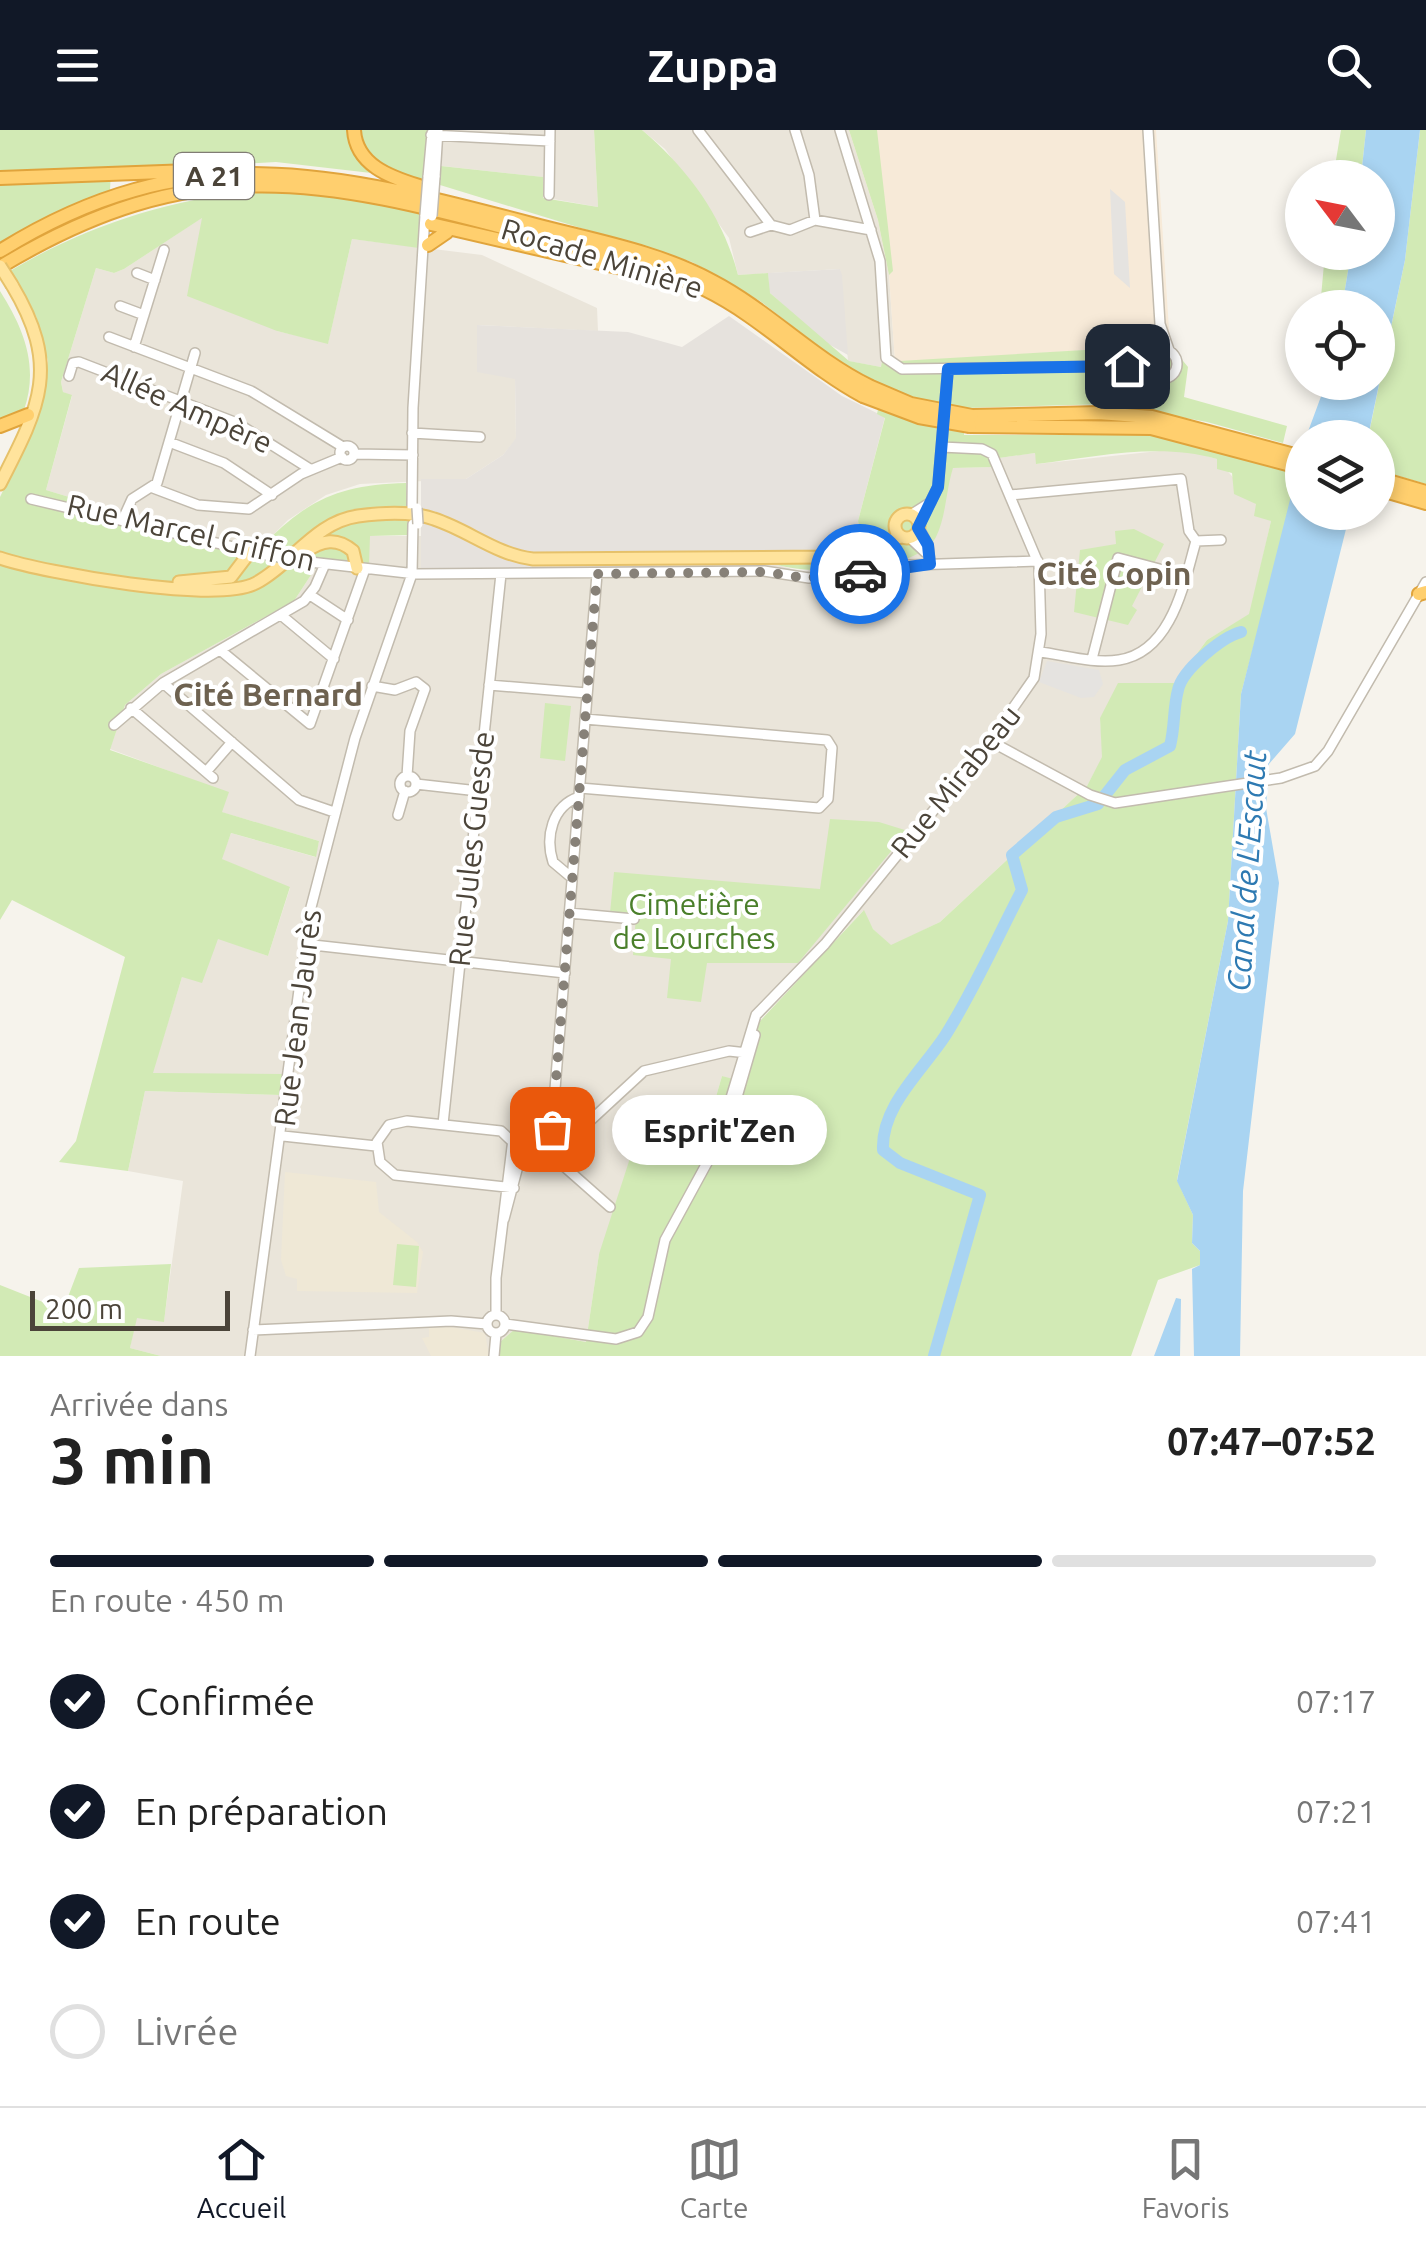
<!DOCTYPE html>
<html lang="fr">
<meta charset="utf-8">
<style>
body{margin:0;font-family:Ubuntu,sans-serif;background:#f6f6f6;color:#222;height:100vh;display:flex;flex-direction:column;font-size:38px;white-space:nowrap}
*{box-sizing:border-box;margin:0}
p{font-size:32px;color:#767676}
.icon{flex:none;width:55px;height:55px;fill:none;stroke:currentColor;stroke-width:2;stroke-linecap:round;stroke-linejoin:round}
.map{position:relative;height:1226px;overflow:hidden}
.details{display:flex;flex-direction:column;background:#fff;flex:1}
.details>*{flex:none}
.needle{width:65px;rotate:302deg}
.buttons{position:absolute;left:1285px;top:30px;display:grid;gap:20px}
.buttons a{display:grid;place-items:center;width:110px;height:110px;border-radius:50%;background:#fff;box-shadow:0 5px 15px #0003;font-size:50px}
.scale{position:absolute;left:30px;bottom:25px;width:200px;box-sizing:border-box;padding-left:10px;border:5px solid #4b4439;border-top:0;font-size:28px;line-height:35px;white-space:nowrap;color:#4b4439;-webkit-text-stroke:8px #fff;paint-order:stroke}
.pin{position:absolute;display:grid;place-items:center;width:85px;height:85px;color:#fff;margin:-42px;border-radius:20px;box-shadow:0 5px 15px #0006}
.courier{position:absolute;display:grid;place-items:center;width:100px;height:100px;margin:-50px;border:8px solid #1a73e8;border-radius:50%;background:#fff;color:#222;box-shadow:0 2px 12px #0007}
.bubble{position:absolute;height:70px;border-radius:35px;background:#fff;box-shadow:0 5px 15px #0003;font-size:32px;font-weight:600;line-height:70px;text-align:center}
.overview em{font-style:normal;font-weight:600}
.overview div{display:flex;flex-direction:column-reverse}
.overview{display:flex;align-items:center;justify-content:space-between;height:170px;padding:0 50px}
h1{font-size:65px;font-weight:600;line-height:75px}
.bar{display:grid;grid-template-columns:repeat(4,1fr);gap:15px 10px;align-content:center;height:120px;padding:0 50px}
.bar i{height:12px;border-radius:8px;background:#e0e0e0}
.bar .selected{background:#111827}
.bar p{grid-column:span 4}
ol{padding:0 50px;list-style:none}
li{display:flex;align-items:center;gap:30px;height:110px}
li p{margin-inline-start:auto}
li .icon{padding:10px;border-radius:50%;background:#111827;color:#fff;stroke-width:4}
li:last-child{color:#767676}
li i{width:55px;height:55px;border:5px solid #e0e0e0;border-radius:50%}
header{display:flex;justify-content:space-between;align-items:center;height:130px;padding:0 50px;background:#111827;color:#fff;font-size:45px;font-weight:600}
.dock{display:flex;justify-content:space-around;align-items:center;height:140px;border-top:2px solid #e0e0e0;background:#fff;font-size:28px;color:#767676}
.dock a{display:grid;justify-items:center;gap:5px}
.dock .selected{color:#111827}
.map>svg:first-child{display:block}
.residential{fill:#eae5da}
.commercial{fill:#f7ead8}
.industrial{fill:#e6e2dd}
.education{fill:#efe8d6}
.green{fill:#d2eab5}
.parking{fill:#e5e3e0}
.water{fill:#a9d4f2}
.lines{fill:none;stroke-linecap:round;stroke-linejoin:round}
.river{stroke:#a9d4f2;stroke-width:12}
.minor-casing{stroke:#c2bbae;stroke-width:12}
.major-casing{stroke:#e6c16a;stroke-width:15}
.highway-casing{stroke:#e0a43c;stroke-width:16}
.minor{stroke:#fff;stroke-width:9}
.major{stroke:#ffe39c;stroke-width:11}
.highway{stroke:#ffcf6e;stroke-width:12}
.minor-bridge-casing{stroke:#c2bbae;stroke-width:12;stroke-linecap:butt}
.major-bridge-casing{stroke:#e6c16a;stroke-width:15;stroke-linecap:butt}
.highway-bridge-casing{stroke:#e0a43c;stroke-width:16;stroke-linecap:butt}
.minor-bridge{stroke:#fff;stroke-width:9}
.major-bridge{stroke:#ffe39c;stroke-width:11}
.highway-bridge{stroke:#ffcf6e;stroke-width:12}
.done{stroke:#878178;stroke-width:10;stroke-dasharray:0 18}
.route{stroke:#1a73e8;stroke-width:12}
.labels{text-anchor:middle;stroke-width:8;stroke-linejoin:round;paint-order:stroke}
.shield{fill:#fff;stroke:#817c74;stroke-width:2.5}
.shield-label{font-size:28px;font-weight:bold;fill:#4b4439}
.street-label{font-size:30px;fill:#4b4439;stroke:#fff}
.park-label{font-size:30px;fill:#4a7f2a;stroke:#fff}
.neighbourhood-label{font-size:32px;font-weight:bold;fill:#6e6250;stroke:#fff}
.water-label{font-size:32px;font-style:italic;fill:#2e7ab2;stroke:#fff}
</style>
<header><svg class="icon" aria-label="menu" viewBox="0 0 24 24"><path d="M4 6h16M4 12h16M4 18h16"/></svg>Zuppa<svg class="icon" aria-label="search" viewBox="0 0 24 24"><circle cx="10" cy="10" r="6"/><path d="M15 15l6 6"/></svg></header>
<div class="map">
<svg width="1426" height="1226" viewBox="0 0 1426 1226">
<rect width="100%" height="100%" fill="#f6f3ec"/>
<!-- residential -->
<path class="residential" d="M442,0H594L598,77L542,67V47L442,36Z
M642,0H849L878,90L889,145L895,232L881,237L848,231L840,139L738,145L729,108L665,19Z
M203,87L277,201L328,213L352,109L482,125L597,178L598,201L478,195L515,248L516,309L503,325L466,349L360,354L326,365L288,390L268,410L269,419L168,397L46,360L72,266L63,262L61,252L96,138L114,143L124,139Z
M1159,321H1190L1217,329L1271,391L1250,484L1207,510L1175,553L1100,588L1103,627L1087,656L940,792L891,816L873,799L863,781L767,880L746,906L732,950L722,946L706,1001L684,1032L599,1124L586,1212L515,1199L500,1212V1226H161L130,1218L136,1187L164,1191L183,1051L128,1041L145,961L281,965L282,944H152L182,847L218,808L268,826L290,758L221,729L231,703L315,727L319,711L221,682L228,663L110,619L125,575L161,544L294,471L322,428L370,406H421V439L775,434L805,443L953,338L993,337L991,329L1035,323L1037,334Z"/>
<!-- commercial -->
<path class="commercial" d="M849,0H1156L1170,215L895,232L889,145L878,90Z"/>
<!-- industrial -->
<path class="industrial" d="M840,139L842,145L848,225L823,211L769,162L768,143Z
M729,186L842,266L885,287L858,391L868,422L812,434L421,439V349H466L503,325L516,308L515,249L477,242V195L628,202L682,217Z"/>
<!-- education -->
<path class="education" d="M285,1042L376,1052L379,1082L417,1112L423,1122L417,1163L297,1161V1149L286,1146L281,1130Z
M451,1197L485,1203L489,1226H431L422,1208L429,1207V1198Z"/>
<!-- green -->
<path class="green" d="M0,0H427L423,49L276,32L111,41L110,60L0,112Z
M594,0H642C688,39 723,86 738,145L768,143L770,163L849,231L881,237L882,232L1170,215L1188,237L1184,267L1287,296L1283,313L1207,292L1111,274L964,278V305H1149L1299,344L1241,564L1228,791L1177,1050L1193,1085L1192,1113L1200,1121V1135L1158,1150L1131,1226H500V1212L515,1199L586,1212L599,1124L631,1025L684,1031L706,1001L722,946L733,949L746,906L864,780L873,799L891,815L940,792L1087,656L1102,627L1100,588L1118,553H1175L1207,510L1249,484L1271,391L1254,386L1256,374L1234,364L1232,343L1217,339V329C1159,312 1095,327 1036,334L1035,323L992,329L994,337L953,338C946,360 946,387 936,407C919,443 809,446 775,434H812L867,422L858,391L885,288L877,284L883,255L837,231L760,171L692,132L440,55L441,36L543,47V68L598,77Z
M849,0H877L893,141L889,145L878,90Z
M1341,0H1366L1361,47L1333,48Z
M1420,0H1426V354L1378,340V308H1368L1405,130Z
M249,61H307L420,81L419,118L352,109L328,214L277,201L187,166L202,88L124,139L114,143L96,138L61,252L63,262L72,265L46,360L168,397L268,419V410C313,366 344,355 406,353L409,405L370,406L369,435L322,428L294,471L161,544L125,575L110,620L229,662L222,682L319,711L316,727L231,703L222,729L290,757L268,826L218,809L202,853L182,847L153,943L283,944L281,965L145,961L128,1041L59,1032L76,1011L125,827L12,770L0,790V367L37,290L48,231L36,186L10,141C86,96 162,72 249,61Z
M1325,123H1351L1342,177L1320,178Z
M0,161C24,199 39,236 24,280L0,292Z
M1134,399L1164,414L1132,476L1137,480L1128,495L1074,482L1080,420L1116,414L1115,401Z
M545,573L571,576L565,631L540,628Z
M830,689L879,692L908,701L798,833H707L701,872L667,868L671,829L633,825L636,786L610,783L614,742L820,759Z
M397,1114L419,1116L416,1157L393,1155Z
M171,1134L164,1192L137,1188L130,1218L161,1226H0V1155L63,1180L79,1138Z"/>
<!-- parking -->
<path class="parking" d="M1110,59L1125,72L1130,158L1114,144Z
M1047,531L1099,540L1103,554L1094,567L1081,568L1039,552Z"/>
<!-- water -->
<path class="water" d="M1366,0H1420L1405,130L1368,307H1306L1326,253L1378,252V178L1342,177L1351,123L1378,122V48L1361,47Z
M1302,338V382L1350,383L1295,604L1269,634L1266,678L1279,753L1243,1061L1240,1226H1194L1192,1139L1200,1135V1121L1192,1113L1193,1085L1177,1051L1228,791L1241,564L1295,350Z
M1176,1168L1181,1169L1180,1226H1154Z"/>
<g class="lines">
<!-- river -->
<path class="river" d="M934,1226L980,1065L900,1033L883,1020C881,976 922,941 945,906C974,860 997,808 1022,760L1012,725L1056,687L1098,674L1125,640L1170,616C1175,597 1173,579 1178,560C1182,540 1222,507 1241,502"/>
<defs>
<path id="minor" d="M698,0L771,95
M795,0L809,45L815,90
M840,0L880,131L886,228L902,239L1123,236L1148,228
M1148,0L1160,194L1169,220
M431,5L550,11
M428,47L432,3
M435,47L438,0
M549,65L550,0
M750,102L771,95L790,100L815,90L871,100
M137,143L155,150
M120,176L144,185
M109,207L251,261L343,317
M134,217L164,120
M1147 234a15 15 0 1 1 30 0a15 15 0 1 1-30 0Z
M69,246L73,233L79,232L237,293L310,339
M412,303L480,307
M169,312L224,333L272,365
M340 323a7 7 0 1 1 14 0a7 7 0 1 1-14 0Z
M354,324L413,325
M153,358L198,375L249,379L301,344L342,327
M1010,365L1181,349L1189,401L1196,411
M31,369L267,425
M412,379L413,278L425,85
M912,384L931,372
M123,389L132,369L157,353L195,223
M919,395L938,357L948,239
M919,398L928,415L930,434
M910,408L925,422
M310,432L416,444L764,441L809,448L910,435L1038,431
M310,465L348,490
M281,485L334,529
M220,520L310,594L365,439
M1040,522C1064,525 1094,534 1119,530C1172,522 1184,453 1196,411L1221,410
M1092,529L1118,428L1186,446
M163,553L299,670L334,682
M489,555L587,563
M372,556L395,560L416,552L425,559L410,601L407,646
M131,578L213,648
M114,595L163,553L304,471L315,457L325,434
M990,611L1090,665L1115,673L1281,648L1315,636L1328,621L1426,452
M206,642L232,612
M400 654a8 8 0 1 1 16 0a8 8 0 1 1-16 0Z
M416,654L478,661
M580,658L819,678L828,669L832,618L827,610L585,589
M398,685L405,661
M572,748L553,732C545,707 552,676 579,667
M569,783L634,789
M304,814L565,843
M730,991L755,905
M443,994L501,444
M283,1006L376,1016
M551,1008L597,444
M513,1009L523,1005L554,1008
M717,1014L756,885L825,814L990,611L1034,548L1041,504L1039,435L992,324L982,319L942,317
M550,1024L610,1077
M514,1058L395,1045L380,1032L377,1012L389,995L407,991L501,1001L521,1020
M504,1089L523,1017L566,1013L644,941L729,921L747,923
M487 1194a9 9 0 1 1 18 0a9 9 0 1 1-18 0Z
M496,1185V1148L513,1009
M505,1194L616,1209L638,1202L648,1187L665,1110L720,1009
M253,1200L451,1191L487,1194
M250,1226L309,785L355,608L412,444L413,394
M494,1226L496,1204"/>
<path id="major" d="M0,354C40,276 61,237 12,155
M895 396a12 12 0 1 1 24 0a12 12 0 1 1-24 0Z
M305,422C322,410 337,407 353,421L357,438
M0,428C45,443 217,474 256,453C292,434 315,392 358,386C380,383 412,381 434,389C468,400 497,425 533,429L824,427L902,407
M179,452L231,447L250,422"/>
<path id="highway" d="M354,0C356,35 390,47 419,56
M0,48L190,41
M431,94L643,143
M428,115L447,102
M0,121C187,4 334,42 532,94C592,110 657,121 712,151C768,180 812,228 869,256
M0,137C194,20 319,48 525,103C585,120 650,131 706,160C763,188 807,236 863,266
M972,286L1098,283L1152,287L1302,327
M0,296L28,285
M970,296L1151,298L1302,338
M1378,348L1426,362
M1378,359L1426,373
M1419,464L1426,462"/>
</defs>
<!-- minor casing -->
<use href="#minor" class="minor-casing"/>
<!-- major casing -->
<use href="#major" class="major-casing"/>
<!-- highway casing -->
<use href="#highway" class="highway-casing"/>
<!-- minor -->
<use href="#minor" class="minor"/>
<!-- major -->
<use href="#major" class="major"/>
<!-- highway -->
<use href="#highway" class="highway"/>
<defs>
<path id="minor-bridge" d="M425,85L428,47
M432,86L435,47
M417,378L418,394
M267,425L310,432"/>
<path id="major-bridge" d="M0,136L12,155"/>
<path id="highway-bridge" d="M869,256L911,274L972,286
M863,266L919,287L970,296"/>
</defs>
<!-- minor-bridge casing -->
<use href="#minor-bridge" class="minor-bridge-casing"/>
<!-- major-bridge casing -->
<use href="#major-bridge" class="major-bridge-casing"/>
<!-- highway-bridge casing -->
<use href="#highway-bridge" class="highway-bridge-casing"/>
<!-- minor-bridge -->
<use href="#minor-bridge" class="minor-bridge"/>
<!-- major-bridge -->
<use href="#major-bridge" class="major-bridge"/>
<!-- highway-bridge -->
<use href="#highway-bridge" class="highway-bridge"/>
</g>
<g class="lines">
<!-- done -->
<path class="done" d="M552,999L597,444L764,442L805,448L860,444"/>
<!-- route -->
<path class="route" d="M860,444L930,434L928,415L918,398L938,357L948,239L1127,236"/>
</g>
<g class="labels">
<!-- shield labels -->
<rect class="shield" x="174" y="23" width="80" height="46" rx="8"/>
<g class="shield-label">
<text x="214" y="56">A 21</text>
</g>
<!-- street labels -->
<g class="street-label">
<text transform="translate(602 129) rotate(17)" y="10">Rocade Minière</text>
<text transform="translate(187 278) rotate(24)" y="10">Allée Ampère</text>
<text transform="translate(191 403) rotate(13)" y="10">Rue Marcel Griffon</text>
<text transform="translate(956 652) rotate(-51)" y="10">Rue Mirabeau</text>
<text transform="translate(472 719) rotate(-84)" y="10">Rue Jules Guesde</text>
<text transform="translate(298 888) rotate(-83)" y="10">Rue Jean Jaurès</text>
</g>
<!-- park labels -->
<g class="park-label">
<text x="694" y="785">Cimetière<tspan x="694" dy="34">de Lourches</tspan></text>
</g>
<!-- neighbourhood labels -->
<g class="neighbourhood-label">
<text x="1114" y="455">Cité Copin</text>
<text x="268" y="576">Cité Bernard</text>
</g>
<!-- water labels -->
<g class="water-label">
<text transform="translate(1247 741) rotate(-86)" y="11">Canal de L'Escaut</text>
</g>
</g>
</svg>
<div class="buttons">
<a><svg class="needle" viewBox="-14 -14 28 28"><path d="M0-13l5 13h-10z" fill="#e53935"/><path d="M0 13l5-13h-10z" fill="#767676"/></svg></a>
<a><svg class="icon" aria-label="locate" viewBox="0 0 24 24"><circle cx="12" cy="12" r="6"/><path d="M12 2v4M12 18v4M2 12h4M18 12h4"/></svg></a>
<a><svg class="icon" aria-label="layers" viewBox="0 0 24 24"><path d="M12 4l9 5-9 5-9-5zM3 14l9 5 9-5"/></svg></a>
</div>
<div class="scale">200 m</div>
<div class="pin" style="left:552px;top:999px;background:#ea580c"><svg class="icon" aria-label="bag" viewBox="0 0 24 24"><path d="M5 8h14l-1 12H6zM9 8a3 3 0 0 1 6 0"/></svg></div>
<div class="pin" style="left:1127px;top:236px;background:#1f2937"><svg class="icon" aria-label="home" viewBox="0 0 24 24"><path d="M3 11l9-7 9 7M6 9v11h12V9"/></svg></div>
<div class="courier" style="left:860px;top:444px"><svg class="icon" aria-label="car" viewBox="0 0 24 24"><path d="M5 17H2v-5l4-1 3-4h7l3 4 3 1v5h-3M9 17h6M6 11h13"/><circle cx="7" cy="17" r="2"/><circle cx="17" cy="17" r="2"/></svg></div>
<div class="bubble" style="left:612px;top:965px;width:215px">Esprit'Zen</div>
</div>
<section class="details">
<div class="overview"><div><h1>3 min</h1><p>Arrivée dans</p></div><em>07:47–07:52</em></div>
<div class="bar"><i class="selected"></i><i class="selected"></i><i class="selected"></i><i></i><p>En route · 450 m</p></div>
<ol>
<li><svg class="icon" aria-label="check" viewBox="0 0 24 24"><path d="M5 12l5 5 9-10"/></svg>Confirmée<p>07:17</p></li>
<li><svg class="icon" aria-label="check" viewBox="0 0 24 24"><path d="M5 12l5 5 9-10"/></svg>En préparation<p>07:21</p></li>
<li><svg class="icon" aria-label="check" viewBox="0 0 24 24"><path d="M5 12l5 5 9-10"/></svg>En route<p>07:41</p></li>
<li><i></i>Livrée</li>
</ol>
</section>
<nav class="dock">
<a class="selected"><svg class="icon" aria-label="home" viewBox="0 0 24 24"><path d="M3 11l9-7 9 7M6 9v11h12V9"/></svg>Accueil</a>
<a><svg class="icon" aria-label="map" viewBox="0 0 24 24"><path d="M3 6l6-2 6 2 6-2v14l-6 2-6-2-6 2zM9 4v14M15 6v14"/></svg>Carte</a>
<a><svg class="icon" aria-label="saved" viewBox="0 0 24 24"><path d="M7 4h10v16l-5-4-5 4z"/></svg>Favoris</a>
</nav>
